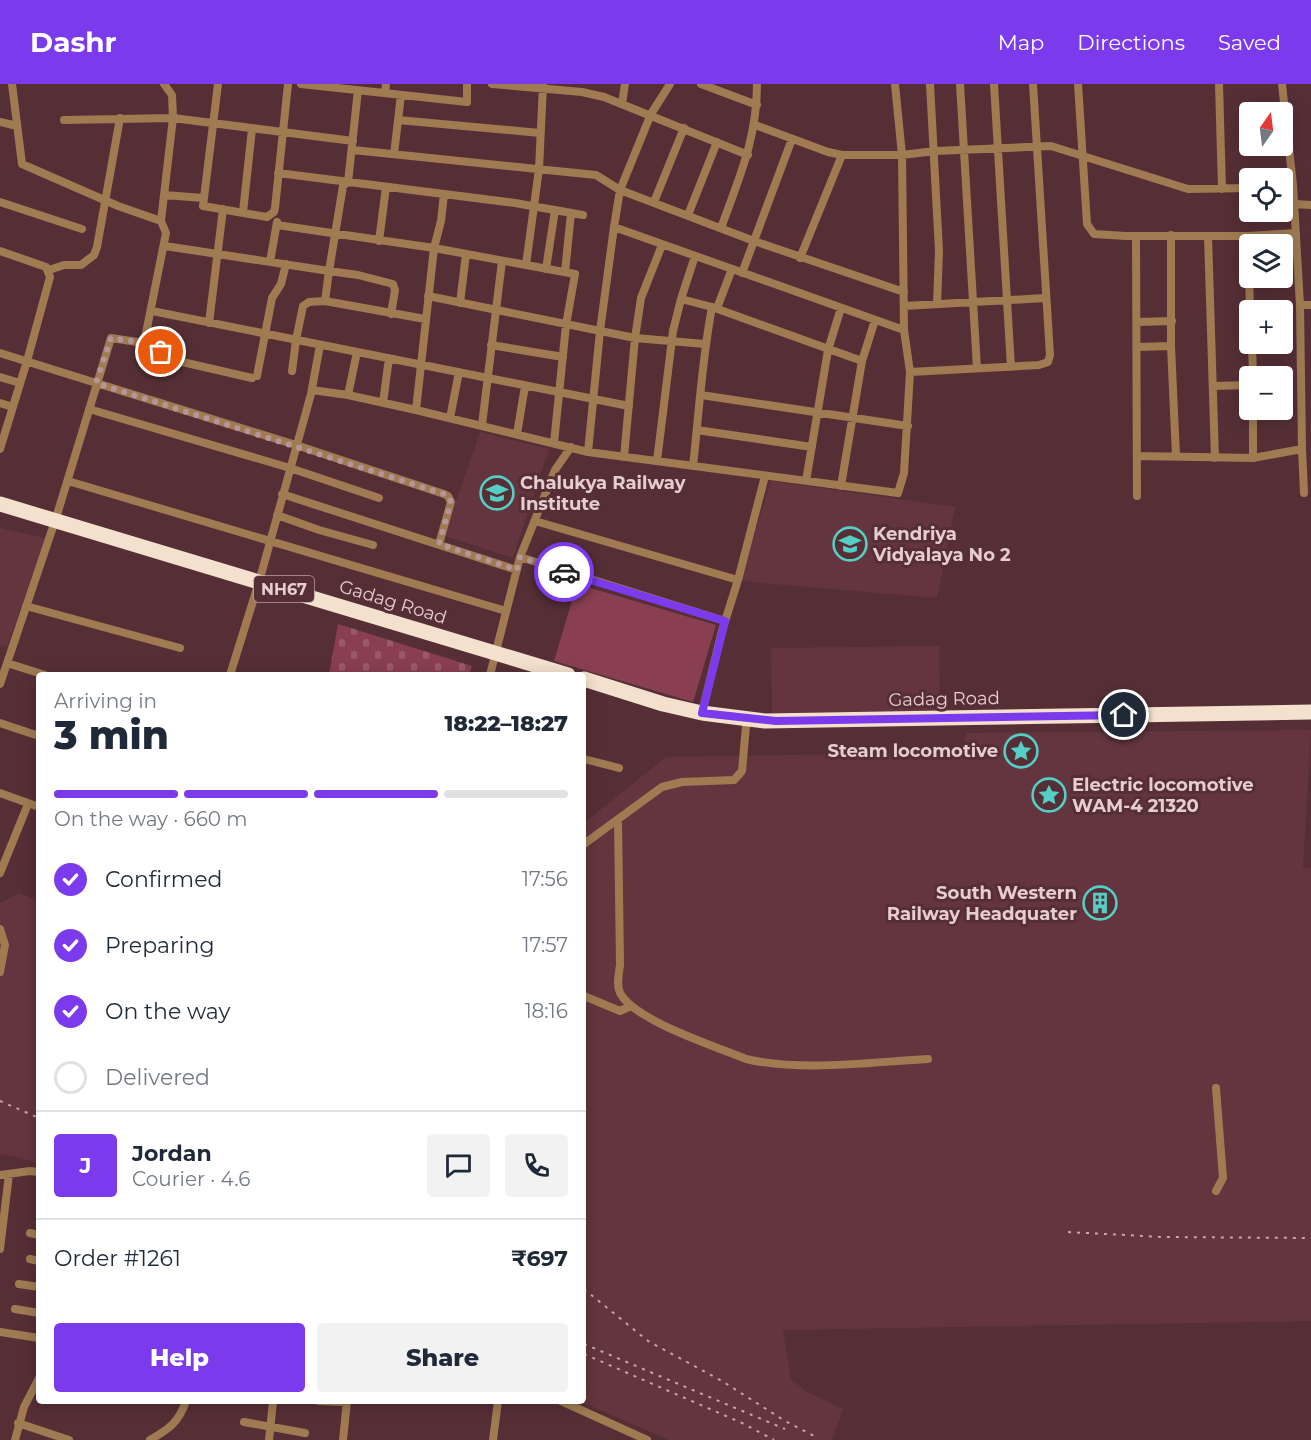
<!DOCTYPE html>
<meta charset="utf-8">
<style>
body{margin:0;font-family:Montserrat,sans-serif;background:#f2f2f3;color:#1f2937;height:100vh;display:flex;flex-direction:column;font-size:22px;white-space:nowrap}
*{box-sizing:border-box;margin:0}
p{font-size:20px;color:#747a83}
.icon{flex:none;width:33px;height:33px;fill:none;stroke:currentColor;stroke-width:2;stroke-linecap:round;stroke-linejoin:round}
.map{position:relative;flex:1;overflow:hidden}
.details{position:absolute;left:36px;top:588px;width:550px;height:732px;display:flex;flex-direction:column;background:#fff;border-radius:6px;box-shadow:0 3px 15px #0003}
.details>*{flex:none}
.needle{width:39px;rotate:14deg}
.fabs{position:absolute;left:1239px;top:18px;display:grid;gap:12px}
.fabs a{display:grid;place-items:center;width:54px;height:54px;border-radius:6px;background:#fff;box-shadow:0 3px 15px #0003;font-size:30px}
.pin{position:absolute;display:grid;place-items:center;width:51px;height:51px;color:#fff;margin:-26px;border:3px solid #fff;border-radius:50%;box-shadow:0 2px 6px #0007}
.courier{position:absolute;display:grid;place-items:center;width:60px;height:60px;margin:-30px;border:4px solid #7c3aed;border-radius:50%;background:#fff;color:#222;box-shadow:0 2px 8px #0007}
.headline em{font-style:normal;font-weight:800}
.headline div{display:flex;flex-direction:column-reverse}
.headline{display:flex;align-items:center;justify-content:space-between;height:102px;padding:0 18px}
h1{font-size:39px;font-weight:800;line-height:45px}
.bar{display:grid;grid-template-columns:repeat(4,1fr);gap:9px 6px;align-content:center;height:72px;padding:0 18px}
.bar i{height:8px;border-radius:4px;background:#e0e1e3}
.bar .selected{background:#7c3aed}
.bar p{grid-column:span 4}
.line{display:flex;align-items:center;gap:15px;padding:0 18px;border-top:2px solid #e0e1e3}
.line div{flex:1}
.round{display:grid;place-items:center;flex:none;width:63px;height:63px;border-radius:6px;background:#f2f2f3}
ol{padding:0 18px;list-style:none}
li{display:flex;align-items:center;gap:18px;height:66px}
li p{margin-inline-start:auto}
li .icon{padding:6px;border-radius:50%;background:#7c3aed;color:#fff;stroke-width:4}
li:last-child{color:#747a83}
li i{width:33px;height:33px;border:3px solid #e0e1e3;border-radius:50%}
.primary-button{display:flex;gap:12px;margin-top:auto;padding:12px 18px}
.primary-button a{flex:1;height:69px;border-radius:6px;background:#7c3aed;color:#fff;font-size:24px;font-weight:800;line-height:69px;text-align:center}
.primary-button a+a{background:#f2f2f3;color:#1f2937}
header{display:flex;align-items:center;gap:36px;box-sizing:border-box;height:84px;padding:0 30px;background:#7c3aed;color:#fff}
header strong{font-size:28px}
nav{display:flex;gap:33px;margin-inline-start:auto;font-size:21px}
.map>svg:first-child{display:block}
.built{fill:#64353e}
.cemetery{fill:url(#cemetery-stones)}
.green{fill:#893f4f}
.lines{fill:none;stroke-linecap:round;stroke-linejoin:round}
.street{stroke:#a07b52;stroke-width:8}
.highway{stroke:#f3e1ce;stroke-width:15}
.rail{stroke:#c3a7ab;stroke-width:2;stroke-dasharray:3 6;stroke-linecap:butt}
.done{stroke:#b4969a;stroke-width:6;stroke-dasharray:0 10.8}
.route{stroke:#7c3aed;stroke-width:8}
.labels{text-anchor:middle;stroke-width:6;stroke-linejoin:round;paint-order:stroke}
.shield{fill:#562f36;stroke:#bb9ea2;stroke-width:1.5}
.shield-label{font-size:16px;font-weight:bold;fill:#e6cdd0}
.poi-label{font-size:18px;font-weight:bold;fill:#e6cdd0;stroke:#562f36;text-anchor:start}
.street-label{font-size:18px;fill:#e6cdd0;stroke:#562f36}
</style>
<header>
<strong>Dashr</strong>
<nav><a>Map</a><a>Directions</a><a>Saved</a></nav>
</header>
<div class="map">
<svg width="1311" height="1356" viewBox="0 0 1311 1356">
<defs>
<pattern id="cemetery-stones" width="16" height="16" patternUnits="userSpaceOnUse" patternTransform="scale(1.5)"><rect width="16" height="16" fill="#893f4f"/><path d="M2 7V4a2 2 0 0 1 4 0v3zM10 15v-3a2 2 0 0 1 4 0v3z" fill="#9a5a67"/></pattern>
</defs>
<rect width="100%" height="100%" fill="#562f36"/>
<!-- built -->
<path class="built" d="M480,348L549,365L513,474L444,452Z
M771,397L955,423L937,514L740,497Z
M0,444L45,454L7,563L0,561Z
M939,562L940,627L772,629L771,564Z
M1311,646L1303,784H1311V1237L783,1246L791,1295L807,1308L843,1325L832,1356H669L580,1317H584V739L666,673L963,668L966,649Z
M19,809L39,817V1080L14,1072L0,1070V819Z"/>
<!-- cemetery -->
<path class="cemetery" d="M338,540L472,582L469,591H329Z"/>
<!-- green -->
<path class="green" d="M577,500L716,541L693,618L554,577Z"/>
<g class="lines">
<!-- street -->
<path class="street" d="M218,0L203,122L267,133L274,128L275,124L288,0
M301,0L467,18V0
M492,0L582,8L604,13L748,71
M701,0L757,21
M930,0L939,167L937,220
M960,0L977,284
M994,0L1011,283
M1078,0L1087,140L1094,150L1126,152H1248L1296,149
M1219,0L1222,105
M1282,0L1293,101L1300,221H1311
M358,6L348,98L343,102L329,187L358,191L393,200L395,206L391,230
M385,9L386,0
M622,20L625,0
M64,36L173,34L353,57
M398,36L540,49
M0,38L17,42
M755,41L828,68L842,71H902L935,67L1051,62L1188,105L1250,104
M353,66L596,91L620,106L754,157L904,208
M394,70L401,11
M278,89L515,119L583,131
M164,111L204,114
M0,118L82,145
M654,118L684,44
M1294,120L1311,121
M243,128L252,45
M688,131L717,58
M161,137L173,34L172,11L164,0
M277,141L434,164L575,190L566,241L554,359
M614,143L620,106L651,30L670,0
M721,144C739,94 757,55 757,0
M1171,151V262L1176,372
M1136,152L1137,412
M1208,152L1215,374
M1248,152L1250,226
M379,157L386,103
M165,162L329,187L325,217L425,235
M0,167L46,183L50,193L27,277L0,365
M695,172L681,215L712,223L862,277
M800,174L842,71
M270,178L277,138
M526,181L539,85L543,1
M546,185L555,126
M49,186L64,181H81L94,171L97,163L120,34
M565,188L571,129
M742,189L792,55
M428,212L635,254L705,260
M460,219L466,170
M904,222L1045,214
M717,224L732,185
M152,227L629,322
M1137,238L1172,237
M209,239L223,125
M144,259L178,277L252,294
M1252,260L1253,292
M491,261L563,273
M1137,263L1171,262
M0,269L296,361L444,410L448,412L451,418L439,460
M292,287L296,256L303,222L309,218L325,217
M910,288L1039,281L1048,278L1050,271L1033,0
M257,292L272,214L281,200L286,180
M0,293L20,299
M1213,302L1250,301
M312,306L348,311L416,326L588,368L898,409L904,389L910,288L904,246L902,71L895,0
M348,311L357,268
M701,311L908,342
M0,319L13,323
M383,319L389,274
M89,325L290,384L379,414
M416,326L434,164L441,137L444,110
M1253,326V374
M450,334L459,288
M482,341L502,177
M697,346L812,363
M517,350L525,302
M1302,365L1304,409
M588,368L600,247L614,143L904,246
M1138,372L1253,374L1302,365L1300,221
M624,373L635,254L641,214L662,161
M657,377L673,247L681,215
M693,382C699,329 702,275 712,223
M68,397L506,527
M806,397L828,266L841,224
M841,402L862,277L875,236
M282,410L517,486
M277,431L319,446L373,461
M535,437L738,496
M520,473L725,537
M26,522L180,564
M7,579L45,591
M230,591L259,498L311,310L320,261
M490,591L520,473L555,386L571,363
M0,600L56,434L111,254L144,259L166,149L161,137L118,122L22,80L12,0
M702,629L722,547L738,496L765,392
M0,639L39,652
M584,675L619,684
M0,709L39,723
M618,736L620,881C619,890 616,900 620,909C635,937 715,962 746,975C802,988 871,978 928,975
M584,760L662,703L682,698L734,696L742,687L746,642
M0,789L28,720
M0,845L5,861L0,888
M584,912L620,927L631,922
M1216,1004L1223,1094L1216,1107
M0,1091L30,1087L39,1088
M30,1149L39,1151
M0,1165L9,1090
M30,1175L39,1177
M19,1200L39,1203
M15,1225L39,1229
M0,1248L39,1254
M319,1317L346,1318
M561,1317L647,1356
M244,1338L305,1349
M18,1339L69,1356
M15,1356L24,1323L39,1294
M150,1356C169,1345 179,1338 186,1317
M269,1356L273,1317
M343,1356L347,1317
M493,1356L498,1317"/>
<!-- highway -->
<path class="highway" d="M0,420L568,591
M584,595L663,620L702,629L765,637L1311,628"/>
<!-- rail -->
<path class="rail" d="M0,1017L39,1034
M1068,1148L1163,1153L1311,1154
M584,1205L648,1257L722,1297L785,1337L816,1353
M584,1260L785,1345
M584,1270L742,1339L774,1356"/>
</g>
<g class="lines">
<!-- done -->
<path class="done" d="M161,268L144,259L111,254L96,299L444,410L448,412L451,418L439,460L517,486L520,473L564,488"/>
<!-- route -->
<path class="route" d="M564,488L725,537L702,629L776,637L1124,631"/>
</g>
<!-- icons -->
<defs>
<symbol id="university-ring" viewBox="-11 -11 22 22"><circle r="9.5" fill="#562f36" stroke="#55cec5" stroke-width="1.5"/><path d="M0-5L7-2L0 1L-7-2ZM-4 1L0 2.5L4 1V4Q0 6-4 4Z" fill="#55cec5"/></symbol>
<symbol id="school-ring" viewBox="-11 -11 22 22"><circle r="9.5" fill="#562f36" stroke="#55cec5" stroke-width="1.5"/><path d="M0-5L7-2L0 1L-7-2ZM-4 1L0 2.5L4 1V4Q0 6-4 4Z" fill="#55cec5"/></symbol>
<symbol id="sight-ring" viewBox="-11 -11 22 22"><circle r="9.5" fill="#562f36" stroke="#55cec5" stroke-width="1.5"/><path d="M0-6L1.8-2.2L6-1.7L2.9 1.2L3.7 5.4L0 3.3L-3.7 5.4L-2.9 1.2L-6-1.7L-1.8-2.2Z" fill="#55cec5"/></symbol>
<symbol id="building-ring" viewBox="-11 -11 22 22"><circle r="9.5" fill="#562f36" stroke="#55cec5" stroke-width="1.5"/><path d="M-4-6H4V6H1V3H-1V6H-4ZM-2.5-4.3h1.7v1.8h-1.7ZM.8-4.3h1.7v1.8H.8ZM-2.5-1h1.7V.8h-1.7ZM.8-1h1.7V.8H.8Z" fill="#55cec5"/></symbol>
</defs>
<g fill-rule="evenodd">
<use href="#university-ring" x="478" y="390" width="38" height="38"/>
<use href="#school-ring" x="831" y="441" width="38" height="38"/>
<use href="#sight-ring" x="1002" y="648" width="38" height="38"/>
<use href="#sight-ring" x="1030" y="692" width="38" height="38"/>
<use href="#building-ring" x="1081" y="800" width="38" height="38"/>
</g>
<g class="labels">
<!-- shield labels -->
<rect class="shield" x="254" y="492" width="60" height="26" rx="4.5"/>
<g class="shield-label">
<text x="284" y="511">NH67</text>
</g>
<!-- poi labels -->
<g class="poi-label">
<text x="520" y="405">Chalukya Railway<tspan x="520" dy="21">Institute</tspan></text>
<text x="873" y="456">Kendriya<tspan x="873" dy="21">Vidyalaya No 2</tspan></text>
<text x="998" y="673" text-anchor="end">Steam locomotive</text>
<text x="1072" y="707">Electric locomotive<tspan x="1072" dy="21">WAM-4 21320</tspan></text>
<text x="1077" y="815" text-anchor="end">South Western<tspan x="1077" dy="21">Railway Headquater</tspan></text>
</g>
<!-- street labels -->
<g class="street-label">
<text transform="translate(393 518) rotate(17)" y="6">Gadag Road</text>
<text transform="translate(944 615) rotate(-1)" y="6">Gadag Road</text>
</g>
</g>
</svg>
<div class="fabs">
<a><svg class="needle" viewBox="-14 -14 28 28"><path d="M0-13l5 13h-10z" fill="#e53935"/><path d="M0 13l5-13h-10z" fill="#747a83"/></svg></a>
<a><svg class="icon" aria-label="locate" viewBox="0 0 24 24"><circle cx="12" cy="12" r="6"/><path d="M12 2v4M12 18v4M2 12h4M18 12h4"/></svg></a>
<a><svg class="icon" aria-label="layers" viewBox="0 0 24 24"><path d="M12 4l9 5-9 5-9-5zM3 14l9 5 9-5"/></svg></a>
<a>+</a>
<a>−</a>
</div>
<div class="pin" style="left:161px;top:268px;background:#ea580c"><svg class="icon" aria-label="bag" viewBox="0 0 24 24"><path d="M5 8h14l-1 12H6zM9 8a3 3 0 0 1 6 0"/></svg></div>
<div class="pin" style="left:1124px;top:631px;background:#1f2937"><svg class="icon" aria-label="home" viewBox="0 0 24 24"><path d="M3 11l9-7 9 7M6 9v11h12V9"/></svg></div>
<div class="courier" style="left:564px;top:488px"><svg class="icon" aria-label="car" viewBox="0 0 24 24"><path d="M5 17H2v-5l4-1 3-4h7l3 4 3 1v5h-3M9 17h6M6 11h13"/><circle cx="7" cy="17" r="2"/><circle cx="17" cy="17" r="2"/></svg></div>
<section class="details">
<div class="headline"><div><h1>3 min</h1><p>Arriving in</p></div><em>18:22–18:27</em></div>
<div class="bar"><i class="selected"></i><i class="selected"></i><i class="selected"></i><i></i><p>On the way · 660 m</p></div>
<ol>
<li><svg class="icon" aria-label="check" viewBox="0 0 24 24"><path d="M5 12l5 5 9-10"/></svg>Confirmed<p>17:56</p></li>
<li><svg class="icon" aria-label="check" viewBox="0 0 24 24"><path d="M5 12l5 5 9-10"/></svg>Preparing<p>17:57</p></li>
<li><svg class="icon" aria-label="check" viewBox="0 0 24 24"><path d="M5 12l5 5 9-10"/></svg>On the way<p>18:16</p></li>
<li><i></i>Delivered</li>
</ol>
<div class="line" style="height:108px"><b class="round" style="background:#7c3aed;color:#fff">J</b><div><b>Jordan</b><p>Courier · 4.6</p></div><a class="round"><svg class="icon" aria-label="chat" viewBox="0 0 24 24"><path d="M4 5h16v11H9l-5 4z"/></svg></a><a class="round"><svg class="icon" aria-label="phone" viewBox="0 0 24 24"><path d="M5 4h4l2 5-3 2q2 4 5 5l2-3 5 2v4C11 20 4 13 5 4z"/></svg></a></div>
<div class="line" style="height:78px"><div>Order #1261</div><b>₹697</b></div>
<div class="primary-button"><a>Help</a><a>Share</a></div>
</section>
</div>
